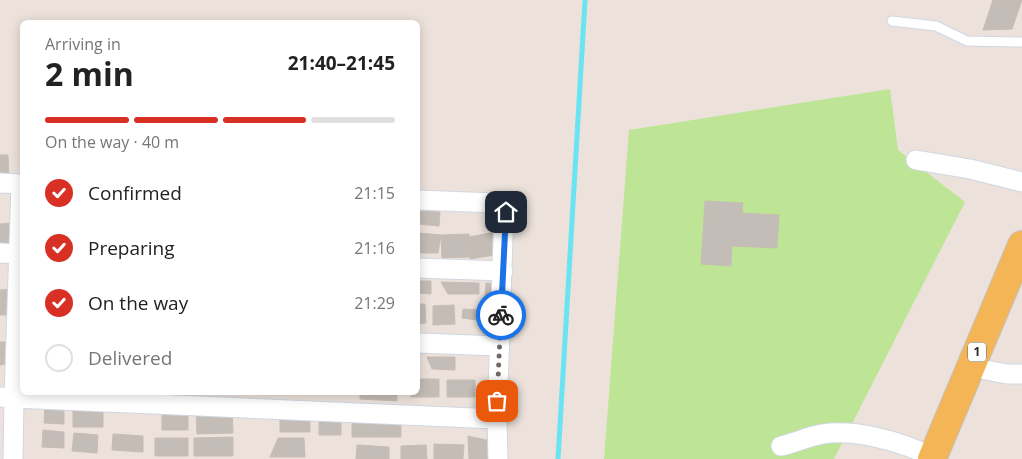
<!DOCTYPE html>
<meta charset="utf-8">
<style>
body{margin:0;font-family:"Open Sans",sans-serif;background:#f6f6f6;color:#222;height:100vh;display:flex;flex-direction:column;font-size:19px;white-space:nowrap}
*{box-sizing:border-box;margin:0}
p{font-size:16px;color:#767676}
.icon{flex:none;width:28px;height:28px;fill:none;stroke:currentColor;stroke-width:2;stroke-linecap:round;stroke-linejoin:round}
.map{position:relative;flex:1;overflow:hidden}
.side{position:absolute;left:20px;top:20px;width:400px;height:375px;display:flex;flex-direction:column;background:#fff;border-radius:8px;box-shadow:0 2px 12px #0003}
.side>*{flex:none}
.pin{position:absolute;display:grid;place-items:center;width:42px;height:42px;color:#fff;margin:-21px;border-radius:10px;box-shadow:0 2px 8px #0006}
.courier{position:absolute;display:grid;place-items:center;width:50px;height:50px;margin:-25px;border:4px solid #1a73e8;border-radius:50%;background:#fff;color:#222;box-shadow:0 1px 6px #0007}
.headline em{font-style:normal;font-weight:700}
.headline div{display:flex;flex-direction:column-reverse}
.headline{display:flex;align-items:center;justify-content:space-between;height:85px;padding:0 25px}
h1{font-size:32px;font-weight:700;line-height:38px}
.bar{display:grid;grid-template-columns:repeat(4,1fr);gap:8px 5px;align-content:center;height:60px;padding:0 25px}
.bar i{height:6px;border-radius:4px;background:#e0e0e0}
.bar .selected{background:#d93025}
.bar p{grid-column:span 4}
ol{padding:0 25px;list-style:none}
li{display:flex;align-items:center;gap:15px;height:55px}
li p{margin-inline-start:auto}
li .icon{padding:5px;border-radius:50%;background:#d93025;color:#fff;stroke-width:4}
li:last-child{color:#767676}
li i{width:28px;height:28px;border:2px solid #e0e0e0;border-radius:50%}
.map>svg:first-child{display:block}
.green{fill:#bde595}
.lines{fill:none;stroke-linecap:round;stroke-linejoin:round}
.stream{stroke:#6ae4f2;stroke-width:5}
.building{fill:#c4bcb7;stroke:#c7bdb4}
.lane-casing{stroke:#d0d7e3;stroke-width:11}
.street-casing{stroke:#d0d7e3;stroke-width:21}
.primary-casing{stroke:#c3c3c3;stroke-width:30}
.lane{stroke:#fff;stroke-width:9}
.street{stroke:#fff;stroke-width:19}
.primary{stroke:#f4b557;stroke-width:28}
.done{stroke:#6d6a67;stroke-width:5;stroke-dasharray:0 9}
.route{stroke:#1a73e8;stroke-width:6}
.labels{text-anchor:middle;stroke-width:5;stroke-linejoin:round;paint-order:stroke}
.shield{fill:#fff;stroke:#696969;stroke-width:1}
.shield-label{font-size:12px;font-weight:bold;fill:#292929}
</style>
<div class="map">
<svg width="1022" height="459" viewBox="0 0 1022 459">
<rect width="100%" height="100%" fill="#ece2db"/>
<!-- green -->
<path class="green" d="M890,89L898,150L965,202L834,459H604L629,130Z"/>
<g class="lines">
<!-- stream -->
<path class="stream" d="M558,459L585,0"/>
</g>
<!-- building -->
<path class="building" d="M993,0H1022L1012,29L983,30Z
M0,155H8L9,178L0,179Z
M705,201L743,203L742,213L779,215L777,248L732,246L731,266L701,264Z
M418,211L440,212L439,226L418,224Z
M12,223L13,245H0V224Z
M500,231L501,254L470,259L469,237Z
M418,233L441,235L438,253H418Z
M469,234V257L442,258L441,235Z
M418,281H431V294L418,293Z
M441,282L479,283V294H448Z
M486,283L498,284L497,296H485Z
M12,289L13,315H0V290Z
M485,302H499L498,325L483,324Z
M418,304H425L426,323L418,324Z
M454,305L455,324L433,325V306Z
M463,309L477,310V320L462,318Z
M0,342H7V364L0,365Z
M427,357H455V370L432,369Z
M418,379H439V397H411V392H418Z
M447,380H475V397H447Z
M360,392H397V401L360,399Z
M45,406L64,407V424L44,423Z
M103,408V427H73V409Z
M232,410L233,433L197,434L196,411Z
M162,412H188V430H162Z
M280,414H310V432H280Z
M319,415H341V435H319Z
M352,416H401V437H352Z
M43,430L64,432V448L42,447Z
M74,433L98,435L97,453L72,451Z
M113,434L143,436V452L112,450Z
M468,436L491,441L492,459H469Z
M233,437V456H194V438Z
M155,438H188V456H155Z
M278,438H304L305,457H270Z
M434,444L464,445L463,459H434Z
M357,445L389,447V459H356Z
M426,445L427,459H401V446Z"/>
<g class="lines">
<defs>
<path id="lane" d="M892,21L936,26L967,41L1022,42"/>
<path id="street" d="M916,160L970,169L1022,182
M0,183L22,184
M418,200L495,203L504,208L497,419L498,459
M0,253L22,254
M418,268L503,271
M418,343L499,346
M970,367L1007,374H1022
M0,397L14,398L21,184
M781,446C795,443 809,436 823,434C856,429 903,442 932,457
M13,459L14,398L497,419"/>
<path id="primary" d="M932,459L1022,245"/>
</defs>
<!-- lane casing -->
<use href="#lane" class="lane-casing"/>
<!-- street casing -->
<use href="#street" class="street-casing"/>
<!-- primary casing -->
<use href="#primary" class="primary-casing"/>
<!-- lane -->
<use href="#lane" class="lane"/>
<!-- street -->
<use href="#street" class="street"/>
<!-- primary -->
<use href="#primary" class="primary"/>
</g>
<g class="lines">
<!-- done -->
<path class="done" d="M497,401L501,315"/>
<!-- route -->
<path class="route" d="M501,315L506,212"/>
</g>
<g class="labels">
<!-- shield labels -->
<rect class="shield" x="968" y="342.5" width="18" height="19" rx="4"/>
<g class="shield-label">
<text x="977" y="356">1</text>
</g>
</g>
</svg>
<div class="pin" style="left:497px;top:401px;background:#ea580c"><svg class="icon" aria-label="bag" viewBox="0 0 24 24"><path d="M5 8h14l-1 12H6zM9 8a3 3 0 0 1 6 0"/></svg></div>
<div class="pin" style="left:506px;top:212px;background:#1f2937"><svg class="icon" aria-label="home" viewBox="0 0 24 24"><path d="M3 11l9-7 9 7M6 9v11h12V9"/></svg></div>
<div class="courier" style="left:501px;top:315px"><svg class="icon" aria-label="bike" viewBox="0 0 24 24"><circle cx="6" cy="16" r="4"/><circle cx="18" cy="16" r="4"/><path d="M6 16l4-8h5l3 8M10 8l3 8H6M13 5h3"/></svg></div>
<section class="side">
<div class="headline"><div><h1>2 min</h1><p>Arriving in</p></div><em>21:40–21:45</em></div>
<div class="bar"><i class="selected"></i><i class="selected"></i><i class="selected"></i><i></i><p>On the way · 40 m</p></div>
<ol>
<li><svg class="icon" aria-label="check" viewBox="0 0 24 24"><path d="M5 12l5 5 9-10"/></svg>Confirmed<p>21:15</p></li>
<li><svg class="icon" aria-label="check" viewBox="0 0 24 24"><path d="M5 12l5 5 9-10"/></svg>Preparing<p>21:16</p></li>
<li><svg class="icon" aria-label="check" viewBox="0 0 24 24"><path d="M5 12l5 5 9-10"/></svg>On the way<p>21:29</p></li>
<li><i></i>Delivered</li>
</ol>
</section>
</div>
